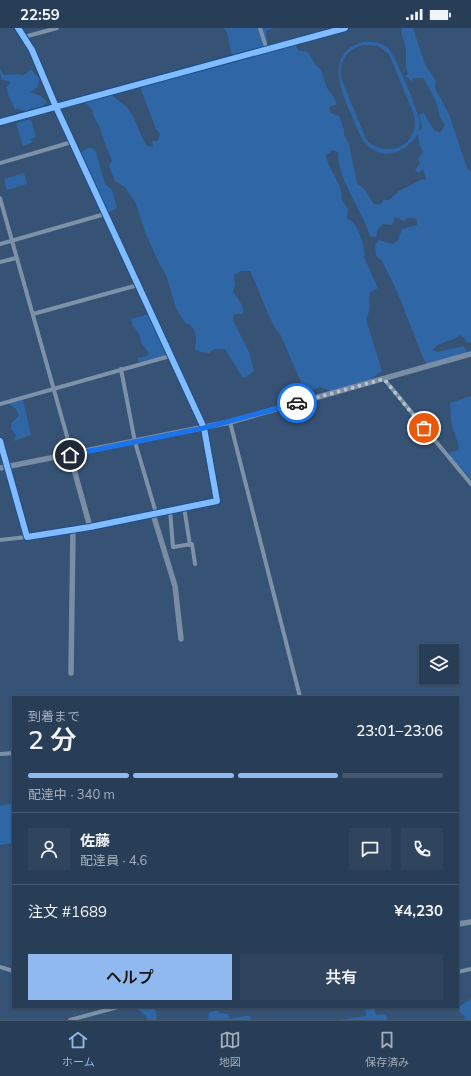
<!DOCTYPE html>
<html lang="ja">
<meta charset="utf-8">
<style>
body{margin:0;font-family:Mulish,"Noto Sans JP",sans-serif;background:#30455d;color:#f1f3f6;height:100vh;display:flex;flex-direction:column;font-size:15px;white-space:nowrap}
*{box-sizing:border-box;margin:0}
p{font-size:13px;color:#a5aeba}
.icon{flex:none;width:22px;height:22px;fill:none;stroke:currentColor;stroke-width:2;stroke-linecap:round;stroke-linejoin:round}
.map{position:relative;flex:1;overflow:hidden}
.panel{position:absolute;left:12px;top:668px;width:447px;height:312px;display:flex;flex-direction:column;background:#283e57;border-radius:0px;box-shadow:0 1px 3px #0004,0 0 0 1px #44576d}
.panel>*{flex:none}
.controls{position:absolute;left:419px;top:616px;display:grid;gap:8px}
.controls a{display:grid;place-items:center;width:40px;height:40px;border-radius:0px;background:#283e57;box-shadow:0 1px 3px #0004,0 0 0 1px #44576d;font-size:20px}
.pin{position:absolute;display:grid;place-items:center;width:34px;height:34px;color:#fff;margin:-17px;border:2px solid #fff;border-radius:50%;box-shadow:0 1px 4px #0007}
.courier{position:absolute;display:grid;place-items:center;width:40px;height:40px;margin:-20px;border:3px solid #1a73e8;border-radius:50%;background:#fff;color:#222;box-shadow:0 1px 5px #0007}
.overview em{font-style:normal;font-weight:600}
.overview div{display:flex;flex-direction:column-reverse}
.overview{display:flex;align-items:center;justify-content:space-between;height:68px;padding:0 16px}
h1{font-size:26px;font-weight:600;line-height:30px}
.bar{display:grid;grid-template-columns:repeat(4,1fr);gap:6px 4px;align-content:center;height:48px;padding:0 16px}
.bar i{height:5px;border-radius:3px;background:#44576d}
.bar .selected{background:#90b9f0}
.bar p{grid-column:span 4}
.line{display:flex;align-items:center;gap:10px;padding:0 16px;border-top:1px solid #44576d}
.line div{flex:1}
.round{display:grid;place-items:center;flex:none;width:42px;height:42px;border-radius:0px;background:#30455d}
.button{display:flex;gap:8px;margin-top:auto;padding:8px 16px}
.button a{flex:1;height:46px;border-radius:0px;background:#90b9f0;color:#111;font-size:16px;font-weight:600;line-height:46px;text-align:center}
.button a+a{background:#30455d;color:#f1f3f6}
.status{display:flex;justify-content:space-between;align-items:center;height:28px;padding:0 20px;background:#283e57;direction:ltr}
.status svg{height:11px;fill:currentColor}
.tab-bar{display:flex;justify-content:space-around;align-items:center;height:56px;border-top:1px solid #44576d;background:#283e57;font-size:11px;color:#a5aeba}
.tab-bar a{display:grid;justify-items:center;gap:2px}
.tab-bar .selected{color:#90b9f0}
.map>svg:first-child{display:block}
.green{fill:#2f66a5;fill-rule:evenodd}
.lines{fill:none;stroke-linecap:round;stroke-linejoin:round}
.street{stroke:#7d92a8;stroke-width:4}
.secondary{stroke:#798da4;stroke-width:5.5}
.cycleway-casing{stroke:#1b4f8f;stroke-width:8}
.cycleway{stroke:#80bcff;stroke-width:6}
.done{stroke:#b9c2ce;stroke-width:4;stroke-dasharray:0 7.2}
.route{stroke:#1a73e8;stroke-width:5}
</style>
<div class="status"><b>22:59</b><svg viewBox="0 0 49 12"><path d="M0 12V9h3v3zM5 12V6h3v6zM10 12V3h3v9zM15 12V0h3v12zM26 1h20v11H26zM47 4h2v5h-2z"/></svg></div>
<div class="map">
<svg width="471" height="992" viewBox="0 0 471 992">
<rect width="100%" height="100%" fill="#365274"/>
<!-- green -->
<path class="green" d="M224,0H274L266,3L267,13L261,23L262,26L295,16L298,22L308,24L315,36L321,42L327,60L334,69L337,77L330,78L329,80L331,85L339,88L344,102V107L349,116L357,155L365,162L373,175L378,177L382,175L383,172H389L399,163L422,151L426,152L423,141L418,145L415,142L420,135L418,131L423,124C420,120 418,112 418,106C403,128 377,135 361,109C351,83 320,34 355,17C365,12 378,13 387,19C394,24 417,80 419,91C420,95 419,99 419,103L422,100L419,87L423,84L434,102L440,105L445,97C439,91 439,85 437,77C433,67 429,59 423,50H412L414,55L405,48L408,46L406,38V20L401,4L402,0H413L425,36L436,53L435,60L449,86L467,140L471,144V315L467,314L461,307C452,314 438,313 433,322L437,324L463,318L467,323L466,325L432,335H427L424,332L396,261L382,233L376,228L375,217L379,212L393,216L398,212L402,201L417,197V192L414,190H407L404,194L399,190L394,189V194L391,197L383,196L377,203V208L374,209L370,208C362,182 337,150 338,124L333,122L326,127C327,140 345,158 341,171L348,181L347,191C349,192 351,192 353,194C358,200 367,222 364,229L378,260L370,265C368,276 372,280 366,291L382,343L370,352L349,358L331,363L320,359L307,364L305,363L280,306C270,297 258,258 250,243H241L234,247L235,257L233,263C237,270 245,278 243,286H234L233,292L250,326L254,343L245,350L242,349L225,321H214L209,325L201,324L195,321C197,311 197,298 185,295L176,280L166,247L159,235L145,204L136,176L125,159L115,153L109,138L112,133C107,122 103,111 100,100C97,93 93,90 92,82L84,73L111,66C117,72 125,76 130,83C137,94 140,108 147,118L153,119L152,113H158L160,106L156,101L140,59L217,38L232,29L227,5ZM362,17L378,18L389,26L414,87C421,117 386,133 366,111L341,50C338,34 347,22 362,17Z
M0,41L4,47L13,46L24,47L31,41L39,51L38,59L30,64L41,68L46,73V76L37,81L31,80L27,83L15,81L9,69L6,59L11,55C4,50 0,56 0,41Z
M31,91L36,109L31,111L32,115L23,118L16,95Z
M88,120H92L96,124L105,156L112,162L117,180L108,185L97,167L98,164C90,152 85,139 80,128L82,124Z
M24,145L27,156L7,162L4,151Z
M149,286L169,323L163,328L139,334L137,330L147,328L149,325L142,316L139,306L133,298L131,291Z
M471,368V451L451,429L449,425L458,422L459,419L451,394L450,375Z
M21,371L23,372L31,407L14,413L16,407L11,401V396L19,387L16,381L8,375Z
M13,775V815L0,817V778Z
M471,971V992H463L465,989L459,983L460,978Z
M135,979H155L157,992H147L146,988Z
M365,979H374L376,987L386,986L387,992H338L366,988Z
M217,982L219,985L228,986L230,991L245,988H250L251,992H208L209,985Z"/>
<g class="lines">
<!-- street -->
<path class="street" d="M260,0L267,22
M24,9L57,0
M0,94L345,0
M0,135L72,114
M0,170L72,426
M0,216L105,186
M0,234L16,230
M33,286L138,257
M121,341L135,414L156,485
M384,351L471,456
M0,376L170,328
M230,394L300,669
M0,413L27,509L90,499L217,473L204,400L56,79L32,22L18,0
M184,479L190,517
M170,482L173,519L192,516L195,536
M0,512L27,509
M0,726L13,725
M0,939L13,943
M458,944L471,941
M70,992L118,979"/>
<!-- secondary -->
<path class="secondary" d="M70,427L90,499
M0,440L230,394L471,326
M153,486L175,558L181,611
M71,645L73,502
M458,896L471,894"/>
<defs>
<path id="cycleway" d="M0,94L345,0
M0,413L27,509L90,499L217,473L204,400L56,79L32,22L18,0"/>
</defs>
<!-- cycleway casing -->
<use href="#cycleway" class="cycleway-casing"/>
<!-- cycleway -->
<use href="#cycleway" class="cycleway"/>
</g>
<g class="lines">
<!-- done -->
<path class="done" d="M297,375L384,351L424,400"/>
<!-- route -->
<path class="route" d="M70,427L204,400L297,375"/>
</g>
</svg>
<div class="controls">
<a><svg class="icon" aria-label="layers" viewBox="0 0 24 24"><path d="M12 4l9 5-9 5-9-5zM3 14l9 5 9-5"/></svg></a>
</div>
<div class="pin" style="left:424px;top:400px;background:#ea580c"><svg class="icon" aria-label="bag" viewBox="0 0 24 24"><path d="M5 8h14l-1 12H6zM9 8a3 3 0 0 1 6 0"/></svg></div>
<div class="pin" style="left:70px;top:427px;background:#1f2937"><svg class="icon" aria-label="home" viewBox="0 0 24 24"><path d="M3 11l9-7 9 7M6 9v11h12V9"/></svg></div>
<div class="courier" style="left:297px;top:375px"><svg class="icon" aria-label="car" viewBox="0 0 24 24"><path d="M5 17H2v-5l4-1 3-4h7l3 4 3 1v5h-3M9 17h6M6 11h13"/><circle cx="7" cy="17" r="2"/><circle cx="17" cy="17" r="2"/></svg></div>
<section class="panel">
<div class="overview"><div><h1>2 分</h1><p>到着まで</p></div><em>23:01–23:06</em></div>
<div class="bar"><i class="selected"></i><i class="selected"></i><i class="selected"></i><i></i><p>配達中 · 340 m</p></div>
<div class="line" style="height:72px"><a class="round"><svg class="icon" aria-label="person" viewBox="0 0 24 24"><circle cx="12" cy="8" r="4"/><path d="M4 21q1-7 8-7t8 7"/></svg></a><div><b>佐藤</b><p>配達員 · 4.6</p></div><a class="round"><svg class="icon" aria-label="chat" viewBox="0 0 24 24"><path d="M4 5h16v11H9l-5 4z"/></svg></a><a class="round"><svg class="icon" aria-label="phone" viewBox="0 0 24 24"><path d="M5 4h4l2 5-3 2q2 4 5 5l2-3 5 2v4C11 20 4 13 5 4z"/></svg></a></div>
<div class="line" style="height:52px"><div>注文 #1689</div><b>¥4,230</b></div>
<div class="button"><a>ヘルプ</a><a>共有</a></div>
</section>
</div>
<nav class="tab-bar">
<a class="selected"><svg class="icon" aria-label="home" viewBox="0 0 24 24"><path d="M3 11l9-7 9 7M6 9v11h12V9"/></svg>ホーム</a>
<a><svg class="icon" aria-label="map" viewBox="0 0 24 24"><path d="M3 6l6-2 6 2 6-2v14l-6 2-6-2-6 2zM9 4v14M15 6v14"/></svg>地図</a>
<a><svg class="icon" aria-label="saved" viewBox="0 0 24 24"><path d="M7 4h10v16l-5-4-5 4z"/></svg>保存済み</a>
</nav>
